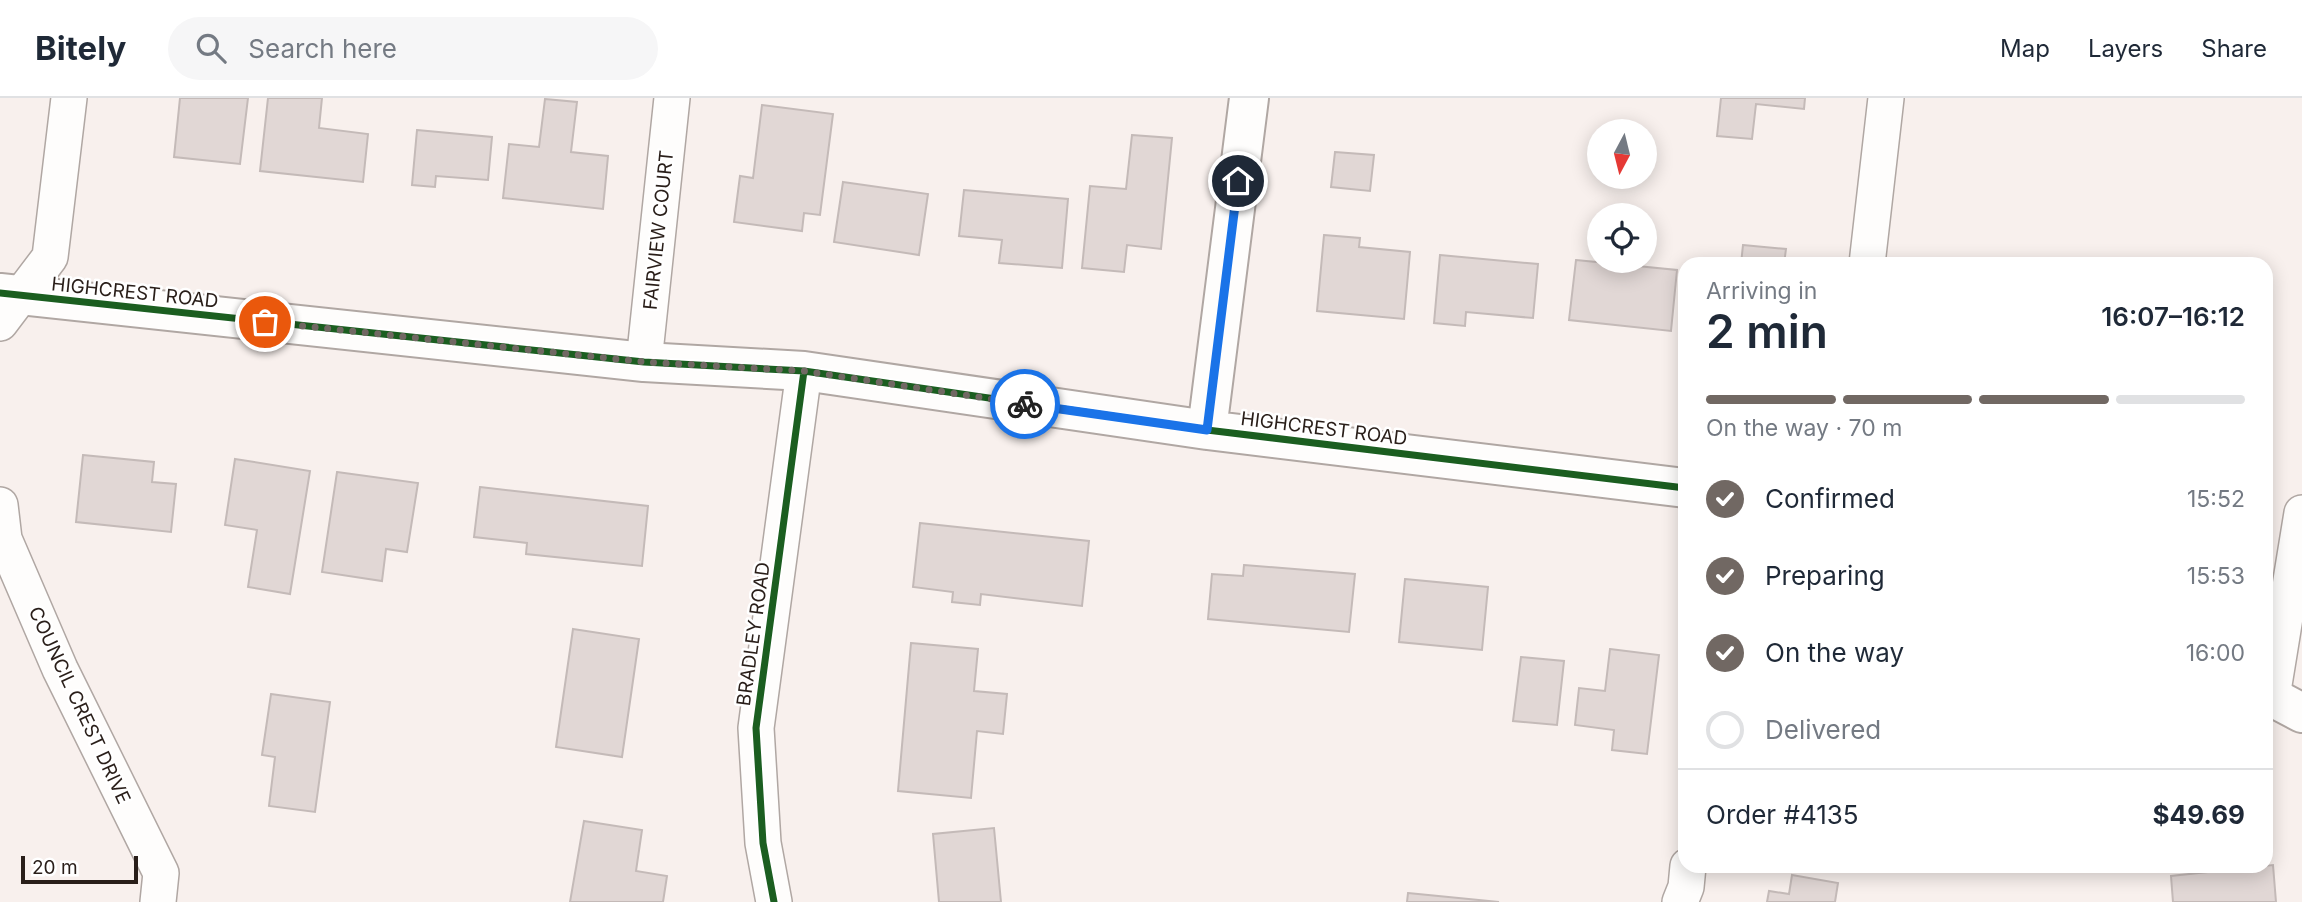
<!DOCTYPE html>
<meta charset="utf-8">
<style>
body{margin:0;font-family:Inter,sans-serif;background:#f6f6f7;color:#1f2937;height:100vh;display:flex;flex-direction:column;font-size:26px;white-space:nowrap}
*{box-sizing:border-box;margin:0}
p{font-size:23px;color:#747a83}
.icon{flex:none;width:38px;height:38px;fill:none;stroke:currentColor;stroke-width:2;stroke-linecap:round;stroke-linejoin:round}
.map{position:relative;flex:1;overflow:hidden}
.details{position:absolute;left:1678px;top:159px;width:595px;height:616px;display:flex;flex-direction:column;background:#fff;border-radius:21px;box-shadow:0 4px 18px #0003}
.details>*{flex:none}
.needle{width:46px;rotate:187deg}
.controls{position:absolute;left:1587px;top:21px;display:grid;gap:14px}
.controls a{display:grid;place-items:center;width:70px;height:70px;border-radius:50%;background:#fff;box-shadow:0 4px 18px #0003;font-size:35px}
.scale{position:absolute;left:21px;bottom:18px;width:117px;box-sizing:border-box;padding-left:7px;border:4px solid #291e19;border-top:0;font-size:19px;line-height:24px;white-space:nowrap;color:#291e19;-webkit-text-stroke:5px #fff;paint-order:stroke}
.pin{position:absolute;display:grid;place-items:center;width:60px;height:60px;color:#fff;margin:-30px;border:4px solid #fff;border-radius:50%;box-shadow:0 2px 7px #0007}
.courier{position:absolute;display:grid;place-items:center;width:70px;height:70px;margin:-35px;border:5px solid #1a73e8;border-radius:50%;background:#fff;color:#222;box-shadow:0 2px 9px #0007}
.overview em{font-style:normal;font-weight:600}
.overview div{display:flex;flex-direction:column-reverse}
.overview{display:flex;align-items:center;justify-content:space-between;height:119px;padding:0 28px}
h1{font-size:46px;font-weight:600;line-height:52px}
.bar{display:grid;grid-template-columns:repeat(4,1fr);gap:10px 7px;align-content:center;height:84px;padding:0 28px}
.bar i{height:9px;border-radius:5px;background:#e0e1e3}
.bar .on{background:#716863}
.bar p{grid-column:span 4}
.line{display:flex;align-items:center;gap:18px;padding:0 28px;border-top:2px solid #e0e1e3}
.line div{flex:1}
ol{padding:0 28px;list-style:none}
li{display:flex;align-items:center;gap:21px;height:77px}
li p{margin-inline-start:auto}
li .icon{padding:7px;border-radius:50%;background:#716863;color:#fff;stroke-width:4}
li:last-child{color:#747a83}
li i{width:38px;height:38px;border:4px solid #e0e1e3;border-radius:50%}
header{display:flex;align-items:center;gap:42px;box-sizing:border-box;height:98px;padding:0 35px;background:#fff;border-bottom:2px solid #e0e1e3}
header strong{font-size:33px}
nav{display:flex;gap:38px;margin-inline-start:auto;font-size:24px}
.search{width:490px;height:63px;background:#f6f6f7;display:flex;align-items:center;gap:18px;box-sizing:border-box;padding:0 24px;border-radius:38px;color:#747a83;font-size:26px}
.map>svg:first-child{display:block}
.building{fill:#e1d7d5;stroke:#c4bab8;stroke-width:2}
.lines{fill:none;stroke-linecap:round;stroke-linejoin:round}
.street-casing{stroke:#b0a7a3;stroke-width:38}
.secondary-casing{stroke:#b0a7a3;stroke-width:42}
.street{stroke:#fefdfc;stroke-width:35}
.secondary{stroke:#fefdfc;stroke-width:38}
.cycleway-casing{stroke:#fff;stroke-width:11}
.cycleway{stroke:#1b5e20;stroke-width:7}
.done{stroke:#716863;stroke-width:7;stroke-dasharray:0 12.6}
.route{stroke:#1a73e8;stroke-width:9}
.labels{text-anchor:middle;stroke-width:5;stroke-linejoin:round;paint-order:stroke}
.street-label{font-size:19px;fill:#291e19;stroke:#fff}
</style>
<header>
<strong>Bitely</strong>
<div class="search"><svg class="icon" aria-label="search" viewBox="0 0 24 24"><circle cx="10" cy="10" r="6"/><path d="M15 15l6 6"/></svg>Search here</div>
<nav><a>Map</a><a>Layers</a><a>Share</a></nav>
</header>
<div class="map">
<svg width="2302" height="804" viewBox="0 0 2302 804">
<rect width="100%" height="100%" fill="#f8f0ed"/>
<!-- building -->
<path class="building" d="M180,0H248L240,66L174,59Z
M268,0H322L319,30L368,36L363,84L260,73Z
M1721,0H1805L1804,11L1756,6L1752,41L1717,38Z
M545,1L577,4L571,54L608,58L603,111L503,100L509,46L539,49Z
M762,7L833,16L820,117L804,115L802,133L734,124L740,78L753,80Z
M417,32L492,39L488,82L436,78L435,89L412,87Z
M1132,37L1172,40L1161,151L1127,147L1124,174L1082,170L1090,88L1126,91Z
M1335,54L1374,57L1370,93L1331,89Z
M843,84L928,96L919,157L834,144Z
M964,92L1068,101L1062,170L999,165L1002,142L959,138Z
M1324,137L1360,140L1359,149L1410,154L1404,221L1317,213Z
M1743,147L1786,151L1784,166H1741Z
M1440,157L1538,166L1533,220L1466,214L1465,228L1434,225Z
M1576,162L1677,172L1671,233L1569,222Z
M83,357L154,364L152,384L176,386L171,434L76,424Z
M235,361L310,373L290,496L248,489L257,432L225,427Z
M337,374L418,385L407,454L386,451L382,483L322,474Z
M480,389L648,408L642,468L526,456L527,445L474,439Z
M920,425L1089,443L1082,508L981,496L980,507L952,504L953,494L913,489Z
M1244,467L1355,476L1349,534L1208,521L1212,476L1243,478Z
M1405,481L1488,489L1482,552L1399,544Z
M573,531L639,541L622,659L556,649Z
M911,545L978,551L974,593L1007,596L1003,636L977,633L971,700L898,693Z
M1610,551L1659,557L1647,656L1612,652L1614,632L1575,627L1579,590L1605,593Z
M1521,559L1564,563L1557,627L1513,623Z
M271,596L330,604L315,714L269,708L275,659L262,657Z
M584,723L642,732L636,773L667,778L663,804H570Z
M994,730L1001,804H939L933,736Z
M2273,767L2276,804H2173L2171,778Z
M1792,777L1838,785L1835,804H1767L1769,793L1789,796Z
M1408,795L1499,804H1407Z"/>
<g class="lines">
<defs>
<path id="street" d="M1867,166L1886,0
M0,225L50,159L69,0
M644,264L672,0
M0,407L4,441L60,571L161,775L158,804
M2272,599L2302,415
M774,804L763,745L756,630L804,273
M1680,804L1686,789L1688,768"/>
<path id="secondary" d="M0,195L644,264L804,273L1207,332L1685,390
M1207,332L1249,0
M2266,596L2302,615"/>
</defs>
<!-- street casing -->
<use href="#street" class="street-casing"/>
<!-- secondary casing -->
<use href="#secondary" class="secondary-casing"/>
<!-- street -->
<use href="#street" class="street"/>
<!-- secondary -->
<use href="#secondary" class="secondary"/>
<defs>
<path id="cycleway" d="M0,195L644,264L804,273L1207,332L1685,390
M774,804L763,745L756,630L804,273"/>
</defs>
<!-- cycleway casing -->
<use href="#cycleway" class="cycleway-casing"/>
<!-- cycleway -->
<use href="#cycleway" class="cycleway"/>
</g>
<g class="lines">
<!-- done -->
<path class="done" d="M265,224L645,264L804,273L1025,306"/>
<!-- route -->
<path class="route" d="M1025,306L1207,332L1238,83"/>
</g>
<g class="labels">
<!-- street labels -->
<g class="street-label">
<text transform="translate(658 132) rotate(-84)" y="7">FAIRVIEW COURT</text>
<text transform="translate(135 194) rotate(6)" y="7">HIGHCREST ROAD</text>
<text transform="translate(1324 330) rotate(7)" y="7">HIGHCREST ROAD</text>
<text transform="translate(753 536) rotate(-82)" y="7">BRADLEY ROAD</text>
<text transform="translate(80 607) rotate(65)" y="7">COUNCIL CREST DRIVE</text>
</g>
</g>
</svg>
<div class="controls">
<a><svg class="needle" viewBox="-14 -14 28 28"><path d="M0-13l5 13h-10z" fill="#e53935"/><path d="M0 13l5-13h-10z" fill="#747a83"/></svg></a>
<a><svg class="icon" aria-label="locate" viewBox="0 0 24 24"><circle cx="12" cy="12" r="6"/><path d="M12 2v4M12 18v4M2 12h4M18 12h4"/></svg></a>
</div>
<div class="scale">20 m</div>
<div class="pin" style="left:265px;top:224px;background:#ea580c"><svg class="icon" aria-label="bag" viewBox="0 0 24 24"><path d="M5 8h14l-1 12H6zM9 8a3 3 0 0 1 6 0"/></svg></div>
<div class="pin" style="left:1238px;top:83px;background:#1f2937"><svg class="icon" aria-label="home" viewBox="0 0 24 24"><path d="M3 11l9-7 9 7M6 9v11h12V9"/></svg></div>
<div class="courier" style="left:1025px;top:306px"><svg class="icon" aria-label="bike" viewBox="0 0 24 24"><circle cx="6" cy="16" r="4"/><circle cx="18" cy="16" r="4"/><path d="M6 16l4-8h5l3 8M10 8l3 8H6M13 5h3"/></svg></div>
<section class="details">
<div class="overview"><div><h1>2 min</h1><p>Arriving in</p></div><em>16:07–16:12</em></div>
<div class="bar"><i class="on"></i><i class="on"></i><i class="on"></i><i></i><p>On the way · 70 m</p></div>
<ol>
<li><svg class="icon" aria-label="check" viewBox="0 0 24 24"><path d="M5 12l5 5 9-10"/></svg>Confirmed<p>15:52</p></li>
<li><svg class="icon" aria-label="check" viewBox="0 0 24 24"><path d="M5 12l5 5 9-10"/></svg>Preparing<p>15:53</p></li>
<li><svg class="icon" aria-label="check" viewBox="0 0 24 24"><path d="M5 12l5 5 9-10"/></svg>On the way<p>16:00</p></li>
<li><i></i>Delivered</li>
</ol>
<div class="line" style="height:91px"><div>Order #4135</div><b>$49.69</b></div>
</section>
</div>
